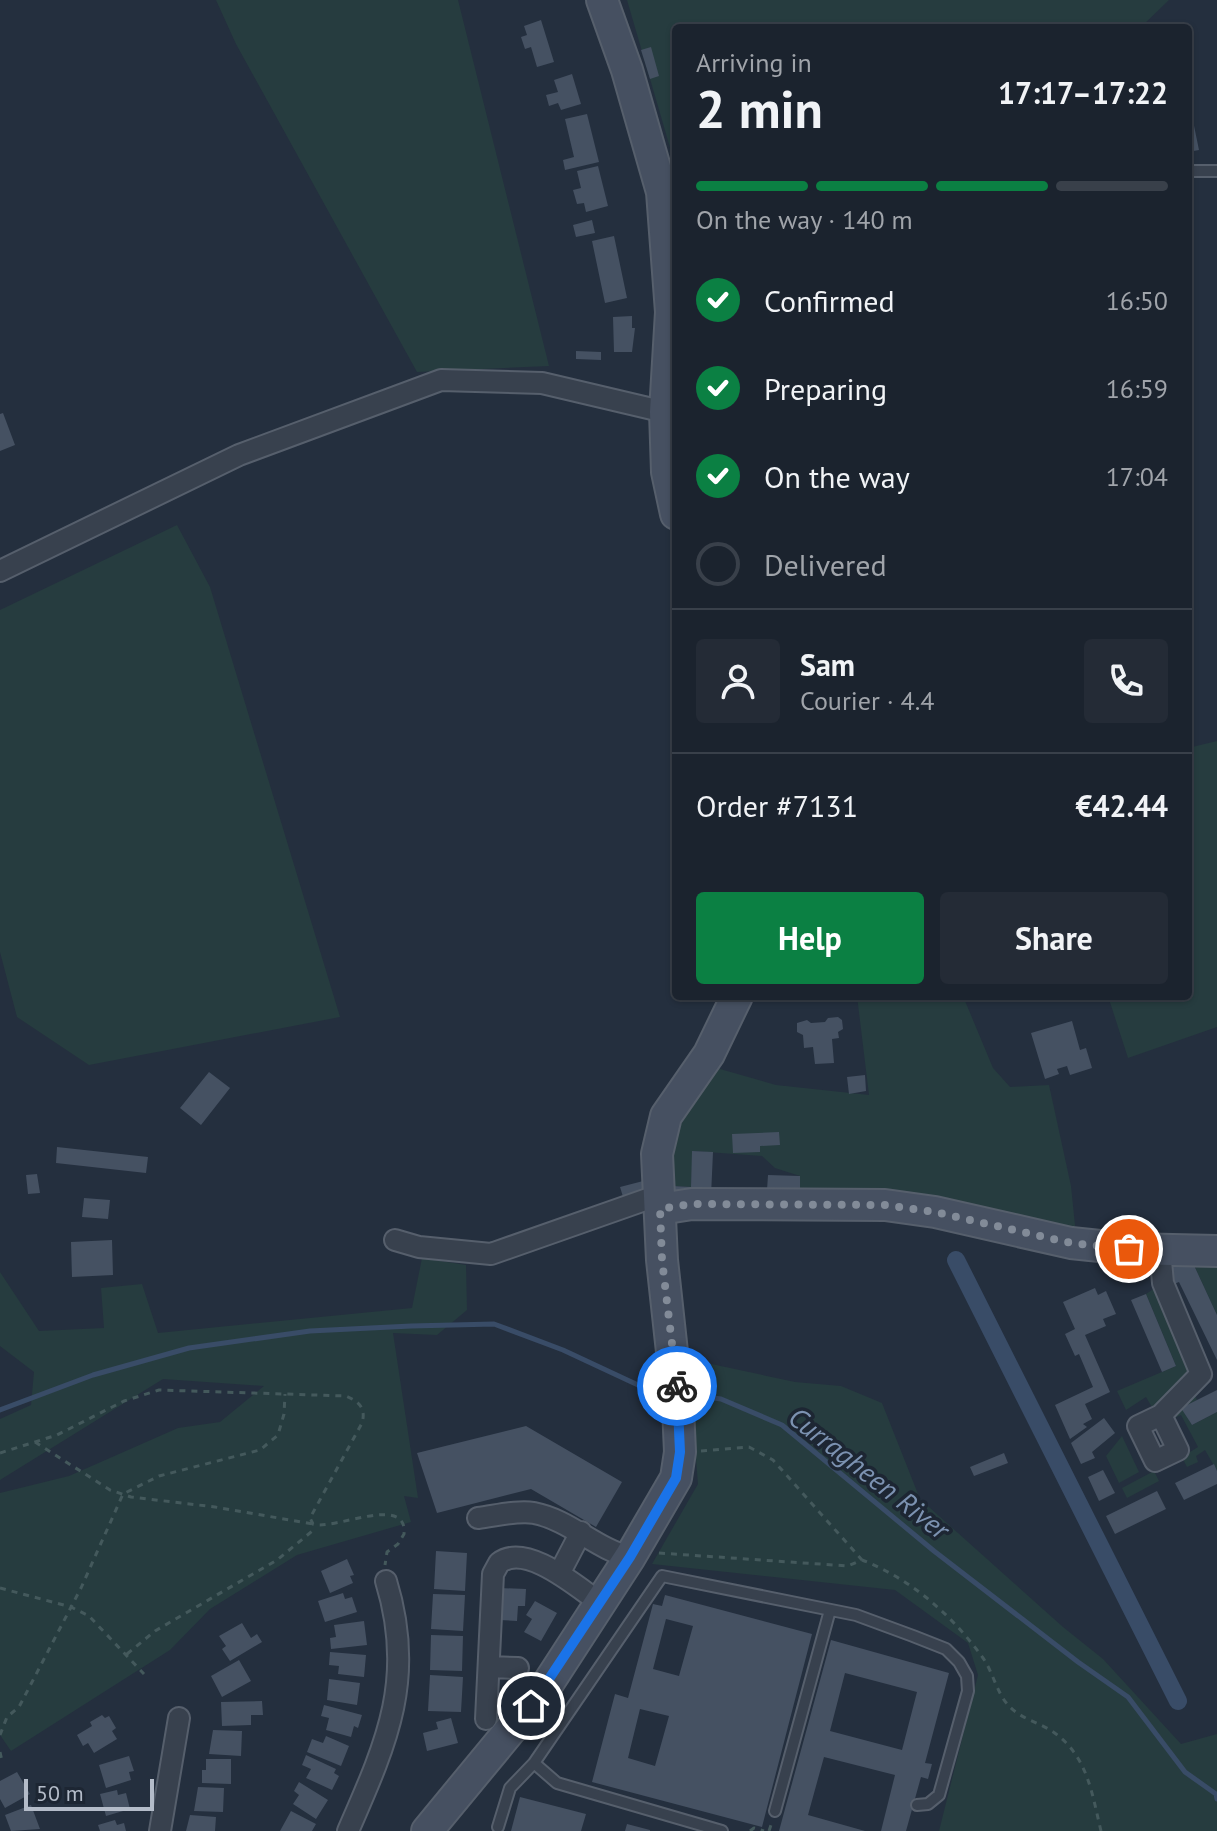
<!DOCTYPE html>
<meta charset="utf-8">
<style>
body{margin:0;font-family:"PT Sans",sans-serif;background:#242b36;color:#f1f3f6;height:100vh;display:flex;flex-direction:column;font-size:30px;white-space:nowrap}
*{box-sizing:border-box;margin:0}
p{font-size:26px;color:#a0a4aa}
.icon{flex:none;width:44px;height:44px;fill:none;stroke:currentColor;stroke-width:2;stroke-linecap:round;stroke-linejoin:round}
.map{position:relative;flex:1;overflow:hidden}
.details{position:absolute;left:672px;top:24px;width:520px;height:976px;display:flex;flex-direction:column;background:#1b232e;border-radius:8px;box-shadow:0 2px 6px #0004,0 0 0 2px #39404a}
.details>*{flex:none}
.scale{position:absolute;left:24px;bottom:20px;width:130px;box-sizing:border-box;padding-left:8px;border:4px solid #b4bcc9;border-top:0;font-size:22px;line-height:28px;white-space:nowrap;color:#b4bcc9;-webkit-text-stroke:6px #1d2633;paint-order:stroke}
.pin{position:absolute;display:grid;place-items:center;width:68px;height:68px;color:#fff;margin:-34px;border:4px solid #fff;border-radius:50%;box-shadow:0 2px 8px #0007}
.courier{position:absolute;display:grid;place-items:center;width:80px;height:80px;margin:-40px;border:6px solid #1a73e8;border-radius:50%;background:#fff;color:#222;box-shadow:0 2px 10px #0007}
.overview em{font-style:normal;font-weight:700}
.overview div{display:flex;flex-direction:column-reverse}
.overview{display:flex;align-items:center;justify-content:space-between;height:136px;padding:0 24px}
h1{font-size:52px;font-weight:700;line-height:60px}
.bar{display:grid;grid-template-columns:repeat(4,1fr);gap:12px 8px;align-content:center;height:96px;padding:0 24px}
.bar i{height:10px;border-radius:6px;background:#39404a}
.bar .selected{background:#0b8043}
.bar p{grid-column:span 4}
.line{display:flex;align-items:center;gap:20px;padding:0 24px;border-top:2px solid #39404a}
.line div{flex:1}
.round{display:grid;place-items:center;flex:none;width:84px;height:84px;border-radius:8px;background:#242b36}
ol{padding:0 24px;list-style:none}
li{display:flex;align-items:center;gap:24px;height:88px}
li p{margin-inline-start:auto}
li .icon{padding:8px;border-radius:50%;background:#0b8043;color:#fff;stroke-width:4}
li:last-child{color:#a0a4aa}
li i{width:44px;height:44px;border:4px solid #39404a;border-radius:50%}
.cta{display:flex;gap:16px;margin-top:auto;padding:16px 24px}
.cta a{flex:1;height:92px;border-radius:8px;background:#0b8043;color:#fff;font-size:32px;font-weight:700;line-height:92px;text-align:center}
.cta a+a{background:#242b36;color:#f1f3f6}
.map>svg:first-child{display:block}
.green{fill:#263c3f}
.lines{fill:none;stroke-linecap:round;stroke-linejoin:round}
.stream{stroke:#394c67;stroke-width:5}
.canal{stroke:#394c67;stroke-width:18}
.building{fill:#455162;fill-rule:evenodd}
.lane-casing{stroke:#565f6c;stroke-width:14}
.street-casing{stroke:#565f6c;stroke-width:24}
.secondary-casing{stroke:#565f6c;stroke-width:34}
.path{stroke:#44595c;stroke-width:3;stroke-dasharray:6 6;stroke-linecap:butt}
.lane{stroke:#38414e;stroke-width:10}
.street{stroke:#38414e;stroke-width:20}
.secondary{stroke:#465061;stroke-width:30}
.done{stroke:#828b98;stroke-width:8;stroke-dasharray:0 14.4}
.route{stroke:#1a73e8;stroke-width:10}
.labels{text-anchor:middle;stroke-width:7;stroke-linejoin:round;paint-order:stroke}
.water-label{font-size:28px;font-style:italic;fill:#7c92b1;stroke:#1d2633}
</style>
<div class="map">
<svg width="1217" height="1831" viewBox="0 0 1217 1831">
<rect width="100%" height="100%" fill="#242f3e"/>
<!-- green -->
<path class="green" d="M216,0H458L549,366L417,372L236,44Z
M627,0H1169L1140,28H676V168Z
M177,525L210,587L340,1017L89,1065L17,1017L0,952V610Z
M1217,741V1027L1128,1058L1108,996H1188V748Z
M857,996H963L993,1068L1010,1087L1049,1085L1071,1186L1076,1235L800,1191V1176L775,1168L762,1156L693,1151L691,1187L672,1186L674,1137L713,1067L776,1085L869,1095Z
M422,1258L466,1265L467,1310L437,1335L393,1333L418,1498L404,1496L411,1522L297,1555L210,1609L170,1650L11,1751L0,1735V1493L69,1476L178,1428L220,1422L264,1386L163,1379L0,1480V1419L31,1405L34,1372L0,1346V1272L39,1331L104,1328L101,1288L142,1284L158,1333L412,1308Z
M1192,1261H1217V1315Z
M1155,1288L1189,1362L1187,1373L1181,1382L1153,1409L1146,1397L1126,1410L1117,1391L1176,1366L1146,1294Z
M688,1359L795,1382L841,1386L882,1403L920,1499L1063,1627L1103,1659L1181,1744L1217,1734V1831H939L978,1675L968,1643L895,1590L652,1564L698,1484Z
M1195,1396L1197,1400L1182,1408L1192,1425L1217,1412V1471L1205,1450L1196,1456L1198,1462L1187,1467L1182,1457L1198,1447L1181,1415L1170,1420L1178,1404Z
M1122,1436L1139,1472L1119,1483L1106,1456Z
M1154,1471L1159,1481L1127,1498L1122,1488Z"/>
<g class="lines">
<!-- stream -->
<path class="stream" d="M686,1394L721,1399L782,1425L934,1551L1078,1662L1128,1697L1185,1772L1216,1794L1217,1799
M0,1410L93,1375L189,1348L310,1331L411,1326L494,1324L563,1350L638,1385L665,1390"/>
<!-- canal -->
<path class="canal" d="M956,1260L1178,1701"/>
</g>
<!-- building -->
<path class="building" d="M541,20L554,62L537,67L531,47L525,49L521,37L527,35L524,26Z
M651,47L659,76L650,79L641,50Z
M572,74L581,104L561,110L558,103L549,106L546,95L558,92L554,80Z
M587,114L599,162L565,170L563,160L574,157L565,119Z
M1188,116H1192L1199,150L1188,152Z
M598,166L608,206L586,212L584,203L577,204L573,190L581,188L577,171Z
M592,220L595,233L576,237L573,225Z
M614,236L627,298L605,303L592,241Z
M632,316V328H635L632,352H614L613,317Z
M576,351L601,352V360L576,359Z
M3,413L15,445L0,451V414Z
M838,1017L842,1020L843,1029L838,1032L839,1038L832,1039L834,1063L815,1064L813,1047L804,1048L803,1035L797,1032V1023L807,1020L811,1023L825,1022L828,1018Z
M1072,1021L1080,1050L1086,1048L1092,1068L1070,1075L1067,1066L1057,1069L1059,1074L1045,1079L1031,1033Z
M209,1072L230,1088L201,1125L180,1108Z
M865,1075L866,1091L849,1094L847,1077Z
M779,1132L780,1145L760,1146V1152L733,1153L732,1134Z
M57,1147L148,1157L146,1173L56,1163Z
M692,1151L713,1152L711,1196L672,1194V1186L691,1187Z
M37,1174L40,1193L28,1194L26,1175Z
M768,1175L800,1176V1191L767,1190Z
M647,1180L650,1192L624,1200L620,1187Z
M84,1198L110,1200L108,1219L82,1217Z
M112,1240L113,1275L72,1277L71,1242Z
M1192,1261L1217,1315V1360L1179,1282L1174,1284L1171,1273V1265Z
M1095,1288L1098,1295L1106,1291L1116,1314L1103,1319L1106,1326L1085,1335L1110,1392L1085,1404L1092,1419L1083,1424L1087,1427L1070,1439L1055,1405L1093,1387L1079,1354L1075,1356L1065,1334L1075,1329L1063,1302Z
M1146,1294L1176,1366L1162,1372L1131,1300Z
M1217,1390V1412L1192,1425L1181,1408Z
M1104,1418L1115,1433L1092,1452L1095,1458L1081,1464L1071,1443Z
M526,1426L622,1482L596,1527L531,1489L437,1513L417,1453Z
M1004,1453L1008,1463L974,1476L970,1467Z
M1214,1464L1217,1471V1484L1184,1500L1175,1483Z
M1103,1470L1115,1493L1099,1501L1088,1477Z
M1157,1491L1166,1509L1115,1534L1106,1516Z
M436,1551L467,1553L465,1591L434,1589Z
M347,1559L354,1575L350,1576L353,1583L330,1593L321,1571Z
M500,1588L526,1589L525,1606H518L517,1621L499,1620Z
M343,1593L345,1599L352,1597L357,1612L325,1622L318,1601Z
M433,1594L465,1595L463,1631L431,1629Z
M665,1595L812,1634L762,1827L592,1782L615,1694L628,1698L653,1604L662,1606ZM666,1619L693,1626L679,1676L653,1669ZM640,1709L669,1716L655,1766L628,1758Z
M535,1601L557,1613L541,1641L524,1632L532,1619L526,1615Z
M364,1621L367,1645L331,1649L330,1638L336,1637L334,1625Z
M242,1623L251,1638L257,1634L262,1642L230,1661L222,1649L226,1646L219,1636Z
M431,1635L463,1636L462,1671L430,1670Z
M831,1640L949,1673L925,1763L932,1764L928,1779L921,1777L906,1831H881L895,1775L824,1757L808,1815L865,1831H779ZM845,1673L917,1692L902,1750L830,1731Z
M330,1652L366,1655L364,1677L338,1674L339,1666L329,1665Z
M239,1660L251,1681L222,1697L211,1676Z
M430,1675L463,1677L461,1712L428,1711Z
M329,1679L360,1683L357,1705L327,1700Z
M262,1701L263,1715H251V1725L222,1726L221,1702Z
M324,1705L362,1715L358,1728L354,1726L351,1737L326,1730L329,1718L321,1716Z
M102,1715L105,1718L109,1716L116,1728L112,1731L117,1739L94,1753L88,1743L83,1746L77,1735L92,1726L90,1722Z
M451,1718L458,1743L427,1751L423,1733L438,1729L436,1722Z
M213,1730L242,1731L241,1756L209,1754Z
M326,1736L349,1746L341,1766L307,1752L312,1739L323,1743Z
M306,1755L336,1769L334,1773L339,1776L332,1790L306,1778L311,1769L302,1765Z
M129,1756L134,1771L129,1772L131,1780L106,1788L99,1765Z
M206,1759H231V1784L202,1783V1770H206Z
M17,1772L30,1794L5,1808L0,1799V1781Z
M299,1782L328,1800L316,1819L293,1804L299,1795L294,1791Z
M198,1787L224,1788L223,1812L194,1811Z
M117,1790L118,1795L126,1793L130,1809L106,1816L100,1794Z
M520,1797L586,1814L581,1831H511Z
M31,1805L40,1829L11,1831L5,1815Z
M291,1811L316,1824L312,1831H280Z
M190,1815L216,1817L215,1831H186Z
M115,1820L117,1825L124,1823L126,1831H100L98,1825Z
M627,1824L650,1830V1831H625Z"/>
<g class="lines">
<defs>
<path id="lane" d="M1188,171H1217
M534,1763L662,1576L856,1615L913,1636L946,1649L959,1662L967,1676L968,1691L939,1795L928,1804L917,1805
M775,1811L830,1610
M498,1827L510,1788L534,1763L557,1783L722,1831"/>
<path id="street" d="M0,571L239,455L441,380L542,383L665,412
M395,1240L419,1247L491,1254L659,1195
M1160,1250L1163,1283L1201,1374L1161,1415L1138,1426L1155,1461L1178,1450L1161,1415
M478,1518C495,1516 518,1510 534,1513C570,1520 596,1549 630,1557
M559,1574L581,1532
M489,1667L518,1668
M486,1719L493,1574L499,1563C526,1542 577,1587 599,1602
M160,1831L179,1718
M348,1831C387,1742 416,1678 386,1581"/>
<path id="secondary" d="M602,0L627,70L662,192L671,312L665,412L667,472L676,514
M660,1209L692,1204L885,1205L935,1212L1071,1243L1129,1249L1217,1251
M427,1831L545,1688L630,1557L676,1478L680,1452L678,1407L662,1260L657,1154L666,1116L709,1054L737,996"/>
</defs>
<!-- lane casing -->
<use href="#lane" class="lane-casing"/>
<!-- street casing -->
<use href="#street" class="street-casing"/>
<!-- secondary casing -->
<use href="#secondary" class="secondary-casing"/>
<!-- path -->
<path class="path" d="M35,1442L110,1490L131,1497L215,1507L313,1524
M701,1451L749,1447L773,1460L862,1560
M0,1453L57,1435L124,1401L159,1390L346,1396C360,1402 366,1409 362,1423L310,1518L313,1524C334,1531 408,1493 404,1534L398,1544L387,1552L385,1565
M659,1553L848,1566L862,1560C911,1579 952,1615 983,1658C993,1672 997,1694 1009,1706C1022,1720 1042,1723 1056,1734C1088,1758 1092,1794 1101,1831
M0,1588L71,1607L89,1616L144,1674
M127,1654L155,1631L277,1560L316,1528
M0,1735L7,1717L19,1707L81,1588L123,1494L159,1476L260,1450L278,1435L284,1414L285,1394
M0,1752L2,1761
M750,1831L754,1828L764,1831
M769,1831L772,1822"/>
<!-- lane -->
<use href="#lane" class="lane"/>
<!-- street -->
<use href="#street" class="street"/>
<!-- secondary -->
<use href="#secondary" class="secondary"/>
</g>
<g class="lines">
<!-- done -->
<path class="done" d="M677,1386L662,1260L660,1209L692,1204L885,1205L935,1212L1071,1243L1129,1249"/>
<!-- route -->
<path class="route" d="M531,1706L630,1557L676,1478L680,1452L677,1386"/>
</g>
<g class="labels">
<!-- water labels -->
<g class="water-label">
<text transform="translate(869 1473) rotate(38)" y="10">Curragheen River</text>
</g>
</g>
</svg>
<div class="scale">50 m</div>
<div class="pin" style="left:1129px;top:1249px;background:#ea580c"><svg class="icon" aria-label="bag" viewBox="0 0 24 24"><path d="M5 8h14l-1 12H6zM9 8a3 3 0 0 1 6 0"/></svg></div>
<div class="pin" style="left:531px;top:1706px;background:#1f2937"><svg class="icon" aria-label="home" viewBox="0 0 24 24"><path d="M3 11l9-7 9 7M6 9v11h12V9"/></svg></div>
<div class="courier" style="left:677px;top:1386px"><svg class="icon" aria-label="bike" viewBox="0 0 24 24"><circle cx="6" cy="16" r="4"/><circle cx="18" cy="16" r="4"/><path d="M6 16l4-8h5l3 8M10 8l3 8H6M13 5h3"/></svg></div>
<section class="details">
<div class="overview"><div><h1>2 min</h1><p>Arriving in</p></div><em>17:17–17:22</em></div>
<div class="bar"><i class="selected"></i><i class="selected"></i><i class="selected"></i><i></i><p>On the way · 140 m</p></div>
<ol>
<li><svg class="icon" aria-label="check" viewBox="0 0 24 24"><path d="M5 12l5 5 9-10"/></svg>Confirmed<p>16:50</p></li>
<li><svg class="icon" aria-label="check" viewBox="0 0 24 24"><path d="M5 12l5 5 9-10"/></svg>Preparing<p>16:59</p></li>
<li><svg class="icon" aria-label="check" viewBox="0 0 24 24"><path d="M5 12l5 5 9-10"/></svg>On the way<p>17:04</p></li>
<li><i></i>Delivered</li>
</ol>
<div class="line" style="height:144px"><a class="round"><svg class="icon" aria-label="person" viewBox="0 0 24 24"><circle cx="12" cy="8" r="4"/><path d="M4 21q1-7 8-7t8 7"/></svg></a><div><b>Sam</b><p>Courier · 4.4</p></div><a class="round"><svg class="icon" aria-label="phone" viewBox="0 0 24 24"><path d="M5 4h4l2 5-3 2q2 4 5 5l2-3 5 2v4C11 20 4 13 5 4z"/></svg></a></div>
<div class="line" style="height:104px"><div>Order #7131</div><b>€42.44</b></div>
<div class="cta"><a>Help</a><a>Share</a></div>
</section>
</div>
